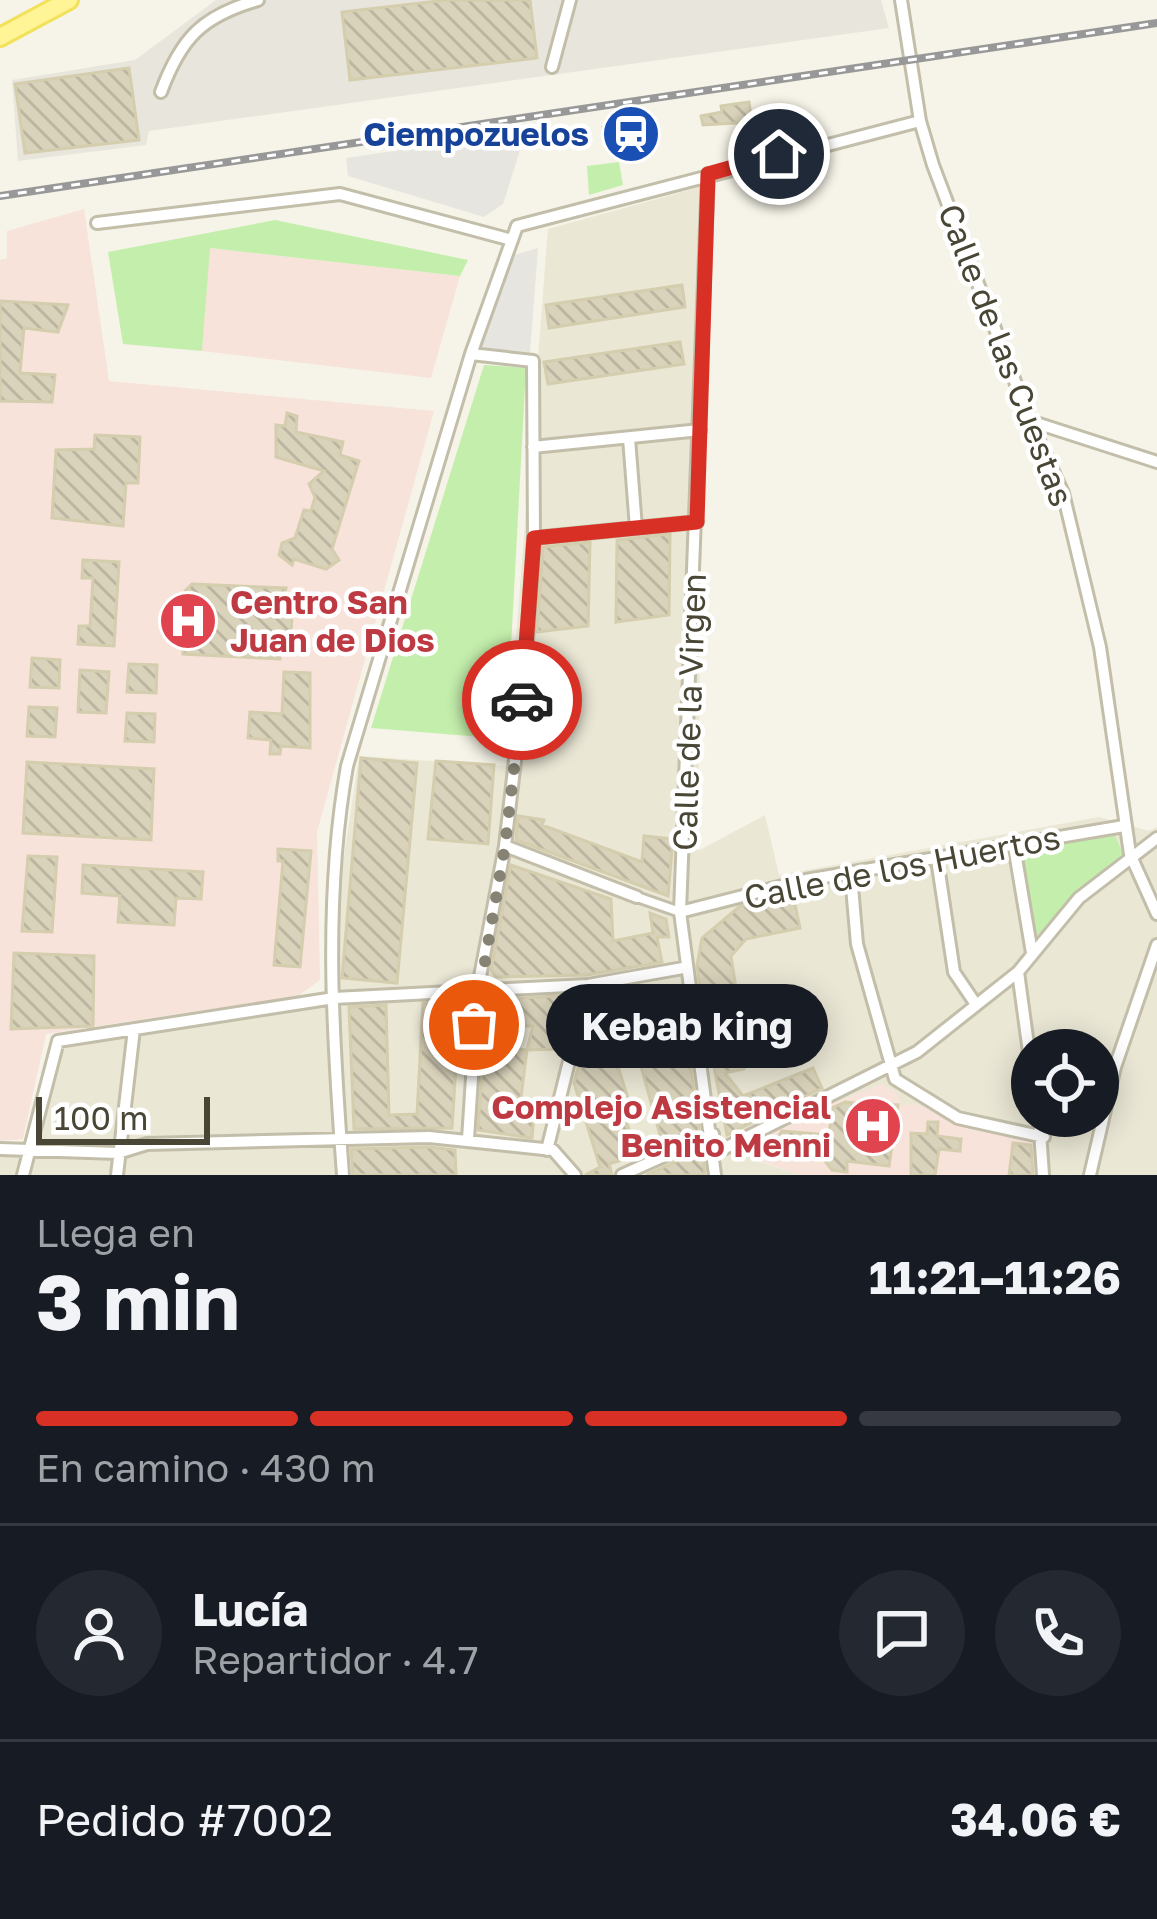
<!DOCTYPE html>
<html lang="es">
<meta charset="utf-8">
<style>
body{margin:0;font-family:"Golos Text",sans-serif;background:#242831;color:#f1f3f6;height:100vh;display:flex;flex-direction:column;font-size:45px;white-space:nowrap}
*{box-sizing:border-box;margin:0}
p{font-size:39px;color:#9ea1a6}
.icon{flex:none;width:66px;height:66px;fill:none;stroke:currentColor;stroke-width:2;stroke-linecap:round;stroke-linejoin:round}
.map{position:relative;height:1175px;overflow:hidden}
.drawer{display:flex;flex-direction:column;background:#171b24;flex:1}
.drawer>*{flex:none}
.fabs{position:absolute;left:1011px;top:1029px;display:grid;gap:24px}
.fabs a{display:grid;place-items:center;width:108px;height:108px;border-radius:50%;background:#171b24;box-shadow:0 6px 30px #0003;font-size:60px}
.scale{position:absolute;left:36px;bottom:30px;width:174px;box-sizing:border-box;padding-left:12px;border:6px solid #4a4635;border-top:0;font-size:33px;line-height:42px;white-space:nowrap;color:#4a4635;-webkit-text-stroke:9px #fff;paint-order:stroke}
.pin{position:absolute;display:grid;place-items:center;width:102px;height:102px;color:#fff;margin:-51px;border:6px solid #fff;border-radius:50%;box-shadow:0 3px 12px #0007}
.courier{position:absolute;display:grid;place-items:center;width:120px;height:120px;margin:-60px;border:9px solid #d93025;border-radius:50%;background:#fff;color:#222;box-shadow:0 3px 15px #0007}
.bubble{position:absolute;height:84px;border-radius:42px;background:#171b24;box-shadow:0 6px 30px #0003;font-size:39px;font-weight:700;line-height:84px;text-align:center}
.headline em{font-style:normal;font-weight:700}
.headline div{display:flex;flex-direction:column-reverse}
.headline{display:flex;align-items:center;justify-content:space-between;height:204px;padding:0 36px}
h1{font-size:78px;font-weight:700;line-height:90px}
.bar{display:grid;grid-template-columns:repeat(4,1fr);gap:18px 12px;align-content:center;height:144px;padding:0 36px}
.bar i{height:15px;border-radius:9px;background:#363941}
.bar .active{background:#d93025}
.bar p{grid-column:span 4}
.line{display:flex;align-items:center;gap:30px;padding:0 36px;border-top:3px solid #363941}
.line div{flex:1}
.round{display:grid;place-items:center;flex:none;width:126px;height:126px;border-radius:63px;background:#242831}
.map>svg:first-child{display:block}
.residential{fill:#eae7d5;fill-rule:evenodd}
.industrial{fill:#e8e5dc}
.medical{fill:#f7e3da}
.green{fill:#c4eeac}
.parking{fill:#e6e5e0}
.building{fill:url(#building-back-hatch);stroke:#d4cdae;stroke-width:3}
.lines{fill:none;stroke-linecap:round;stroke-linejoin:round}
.pedestrian-casing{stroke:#c2bea9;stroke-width:14}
.minor-casing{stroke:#c2bea9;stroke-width:16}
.primary-casing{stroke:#f2e15a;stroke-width:22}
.pedestrian{stroke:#fff;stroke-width:8}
.minor{stroke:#fff;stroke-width:10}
.primary{stroke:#fff597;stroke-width:16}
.rail-casing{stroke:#989898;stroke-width:8}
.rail{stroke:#fff;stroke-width:3;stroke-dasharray:9;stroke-linecap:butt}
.done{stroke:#868374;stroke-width:12;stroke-dasharray:0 21.6}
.route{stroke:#d93025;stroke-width:15}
.labels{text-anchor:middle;stroke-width:9;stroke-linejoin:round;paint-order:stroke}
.transit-label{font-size:33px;font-weight:bold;fill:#164399;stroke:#fff;text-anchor:end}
.street-label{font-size:33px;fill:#4a4635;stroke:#fff}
.health-label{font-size:33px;font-weight:bold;fill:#be3a42;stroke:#fff;text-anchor:start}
</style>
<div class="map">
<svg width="1157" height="1175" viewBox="0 0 1157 1175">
<defs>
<pattern id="building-back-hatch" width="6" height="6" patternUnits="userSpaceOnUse" patternTransform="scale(3)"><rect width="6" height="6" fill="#d9d3bb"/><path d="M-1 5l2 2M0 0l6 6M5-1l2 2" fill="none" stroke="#bcb6a1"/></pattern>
</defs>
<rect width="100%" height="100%" fill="#f6f4e8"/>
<!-- residential -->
<path class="residential" d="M704,186L698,851L765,815L779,875L1099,817L1149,831L1157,827V1175H1040V1142L946,1121L921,1105H901L753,1159L799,1175H0V1153L31,1152L62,1046L322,1004L359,756L506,766L548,229ZM1032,1050H1098V1116H1032Z"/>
<!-- industrial -->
<path class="industrial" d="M216,0H881L889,28L149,131L146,145L18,161L12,80L135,60Z"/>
<!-- medical -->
<path class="medical" d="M84,209L109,381L434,411L317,832L320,980L298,996L46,1034L23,1139L0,1141V260L7,258V231Z
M209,248L460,276L431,378L202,351Z
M881,1084L895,1091L902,1105H921L947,1121L1041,1142L1040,1175H799L752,1158L749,1138Z"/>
<!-- green -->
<path class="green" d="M619,162L623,185L589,195L587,166Z
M275,220L468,260L460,276L210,248L202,351L123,344L108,252Z
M484,365L526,368L506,739L371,728Z
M1114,833L1123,854L1034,938L1021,853Z"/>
<!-- parking -->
<path class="parking" d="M526,132L503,204L484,217L348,176L346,158Z
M538,248L530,353L481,349L514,255Z"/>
<!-- building -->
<path class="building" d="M447,0H530L537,58L350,80L342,12Z
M129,68L139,140L25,153L15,84Z
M749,102L752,122L703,125L701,116L722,112L721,106Z
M647,121L649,139L606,146L603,127Z
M682,285L685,307L549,328L546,305Z
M0,301L68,305L58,332L24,328L20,373L55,375L52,402L0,401Z
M680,342L684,364L548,384L544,362Z
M287,413L297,416L296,432L343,442L340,455L359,461L332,549L339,560L326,569L294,559L292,565L279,555L282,543L295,538L304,510L311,511L315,497L309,484L324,471L276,457V425L285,426Z
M95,435L140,437L138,483H126L123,526L52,518L56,450L94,449Z
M670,534L669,615L616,622L617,540Z
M590,542L588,626L537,632L543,547Z
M83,560L119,562L114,646L78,644L79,626H90L93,578H82Z
M192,584L286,588L284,598H293L290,651L280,650V659L183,654L185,591Z
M32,658L60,660L59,688L30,687Z
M129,664L157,665L156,693L127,692Z
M80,670L109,672L106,713L78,712Z
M284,672L310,673V748L281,746L280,754H270L271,740L248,738L250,712L282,714Z
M29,707L57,708L55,737L27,736Z
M127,713L155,714L154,742L125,741Z
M361,758L417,763L397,983L342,978Z
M436,761L494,765L488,844L428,839Z
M27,762L154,769L151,840L23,833Z
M518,816L544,820L542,825L642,862L644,836L673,839L668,896L516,840Z
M278,849L311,851L300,967L274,965L283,861H278Z
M28,856L57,857L52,932L22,931Z
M83,865L203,872L201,899L176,898L174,925L118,922L120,896L82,893Z
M511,865L611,899L613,941L653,933L650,913L666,919L669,937H657L662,962L587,975L496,977L491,970Z
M793,895L800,928L746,939L731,956L738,1002L779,995L783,1016L738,1024L747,1060L744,1069L725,1073L743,1096L813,1068L822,1088L727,1135L703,1009L697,966L702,938L739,907Z
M14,953L94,956L93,1026L11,1029Z
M674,988L686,1031L699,1130L663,1146L636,1048L614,1054L628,1098L620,1101L637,1155L609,1164L612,1175H585L600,1167L574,1083L578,1068L602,1060L592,1025L599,1024L594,1008Z
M575,995L562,1049L527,1050L533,1026H509L507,1048L527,1050L521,1097L535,1102L532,1138L478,1130L487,1000Z
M460,1002L452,1128L354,1129L349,1007L386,1005L389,1115L417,1114L423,1003Z
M845,1102L856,1103L852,1138L873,1140L877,1104L898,1105L889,1166L847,1161V1172L832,1170L822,1157L765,1151L766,1142L773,1143L782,1131L829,1135L832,1108Z
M928,1122H938L937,1136L961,1139L960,1151L939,1149L935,1175H911V1133L927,1134Z
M1013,1143L1031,1145L1033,1175H1009Z
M429,1147L455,1150L456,1175H353L351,1149Z
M702,1150L705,1175H646Z"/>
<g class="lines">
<defs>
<path id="pedestrian" d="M637,897L680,912"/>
<path id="minor" d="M901,0L920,121L933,165L1030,421L1063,493L1100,647L1130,854L1157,914
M552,67L570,0
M161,92C181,38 202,16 258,0
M708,174L680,912L715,1175
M97,223L340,194L512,240
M1030,421L1157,462
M629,438L636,528
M533,447L700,430
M534,538L697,522
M505,846L637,897
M1014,846L1032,953
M937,859L954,972L975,1003
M851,875L857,944L895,1079L958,1118L1044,1137
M680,912L806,880L1124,826
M1018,972L1032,1074
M1039,1116L1043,1175
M468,1139L478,987L505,846L524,684L534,538L533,361L471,354
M0,1149L118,1153L147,1144L429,1137L553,1150L575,1175
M547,1150L588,985
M717,1152L917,1052L1018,972L1079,898L1157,838
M23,1175L58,1041L334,998L588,985L683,968
M117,1175L134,1029
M343,1175C333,1039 323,900 347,766L471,354L517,226L920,121
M622,1175L713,1134
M1090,1175L1115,1067L1157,945"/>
<path id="primary" d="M0,37L69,0"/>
</defs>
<!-- pedestrian casing -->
<use href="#pedestrian" class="pedestrian-casing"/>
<!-- minor casing -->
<use href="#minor" class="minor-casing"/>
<!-- primary casing -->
<use href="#primary" class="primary-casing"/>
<!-- pedestrian -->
<use href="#pedestrian" class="pedestrian"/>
<!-- minor -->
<use href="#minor" class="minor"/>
<!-- primary -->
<use href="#primary" class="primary"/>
<defs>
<path id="rail" d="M0,196L1157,23"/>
</defs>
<!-- rail casing -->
<use href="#rail" class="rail-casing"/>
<!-- rail -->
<use href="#rail" class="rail"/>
</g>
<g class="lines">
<!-- done -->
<path class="done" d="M474,1025L505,846L522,700"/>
<!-- route -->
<path class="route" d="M522,700L534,538L697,522L708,174L779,154"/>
</g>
<!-- icons -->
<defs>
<symbol id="station-disc" viewBox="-11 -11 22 22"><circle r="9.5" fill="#1a4fb4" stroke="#fff"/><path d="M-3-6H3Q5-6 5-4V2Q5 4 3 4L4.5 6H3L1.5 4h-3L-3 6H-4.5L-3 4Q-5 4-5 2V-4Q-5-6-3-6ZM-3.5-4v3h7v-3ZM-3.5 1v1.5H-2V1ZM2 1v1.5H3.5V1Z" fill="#fff"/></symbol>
<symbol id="hospital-disc" viewBox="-11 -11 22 22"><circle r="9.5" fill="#e0444e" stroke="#fff"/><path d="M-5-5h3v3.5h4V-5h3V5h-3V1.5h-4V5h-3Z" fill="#fff"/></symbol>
</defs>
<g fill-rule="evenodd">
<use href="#station-disc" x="598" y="101" width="66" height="66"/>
<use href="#hospital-disc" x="155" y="588" width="66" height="66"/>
<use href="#hospital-disc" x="840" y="1093" width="66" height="66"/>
</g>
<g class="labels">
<!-- transit labels -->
<g class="transit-label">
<text x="589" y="146">Ciempozuelos</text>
</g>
<!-- street labels -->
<g class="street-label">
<text transform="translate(1006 355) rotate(69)" y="12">Calle de las Cuestas</text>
<text transform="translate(689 712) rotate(-88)" y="12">Calle de la Virgen</text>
<text transform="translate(902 867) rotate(-11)" y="12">Calle de los Huertos</text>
</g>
<!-- health labels -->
<g class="health-label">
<text x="230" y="614">Centro San<tspan x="230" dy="38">Juan de Dios</tspan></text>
<text x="831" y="1119" text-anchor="end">Complejo Asistencial<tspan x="831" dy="38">Benito Menni</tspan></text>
</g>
</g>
</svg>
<div class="fabs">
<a><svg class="icon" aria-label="locate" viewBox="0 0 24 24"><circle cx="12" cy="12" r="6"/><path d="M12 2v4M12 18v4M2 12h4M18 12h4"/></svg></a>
</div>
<div class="scale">100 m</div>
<div class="pin" style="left:474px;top:1025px;background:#ea580c"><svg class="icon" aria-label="bag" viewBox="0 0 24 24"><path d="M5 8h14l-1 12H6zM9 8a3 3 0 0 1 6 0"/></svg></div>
<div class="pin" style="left:779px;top:154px;background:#1f2937"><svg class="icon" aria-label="home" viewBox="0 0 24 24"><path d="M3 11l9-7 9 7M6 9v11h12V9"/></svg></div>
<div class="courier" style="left:522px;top:700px"><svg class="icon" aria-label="car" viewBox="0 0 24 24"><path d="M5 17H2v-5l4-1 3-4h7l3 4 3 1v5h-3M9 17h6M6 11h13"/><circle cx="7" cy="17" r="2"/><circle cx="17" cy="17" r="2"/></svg></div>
<div class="bubble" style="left:546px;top:984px;width:282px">Kebab king</div>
</div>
<section class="drawer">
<div class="headline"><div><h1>3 min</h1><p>Llega en</p></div><em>11:21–11:26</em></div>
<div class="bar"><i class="active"></i><i class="active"></i><i class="active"></i><i></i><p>En camino · 430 m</p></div>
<div class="line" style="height:216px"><a class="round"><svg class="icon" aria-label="person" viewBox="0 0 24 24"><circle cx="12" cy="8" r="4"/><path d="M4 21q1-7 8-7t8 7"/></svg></a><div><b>Lucía</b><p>Repartidor · 4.7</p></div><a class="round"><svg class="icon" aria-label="chat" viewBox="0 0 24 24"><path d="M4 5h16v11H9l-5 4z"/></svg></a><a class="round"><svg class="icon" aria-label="phone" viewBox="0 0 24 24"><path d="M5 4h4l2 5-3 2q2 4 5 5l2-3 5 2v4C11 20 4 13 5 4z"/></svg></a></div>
<div class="line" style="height:156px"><div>Pedido #7002</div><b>34.06 €</b></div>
</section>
